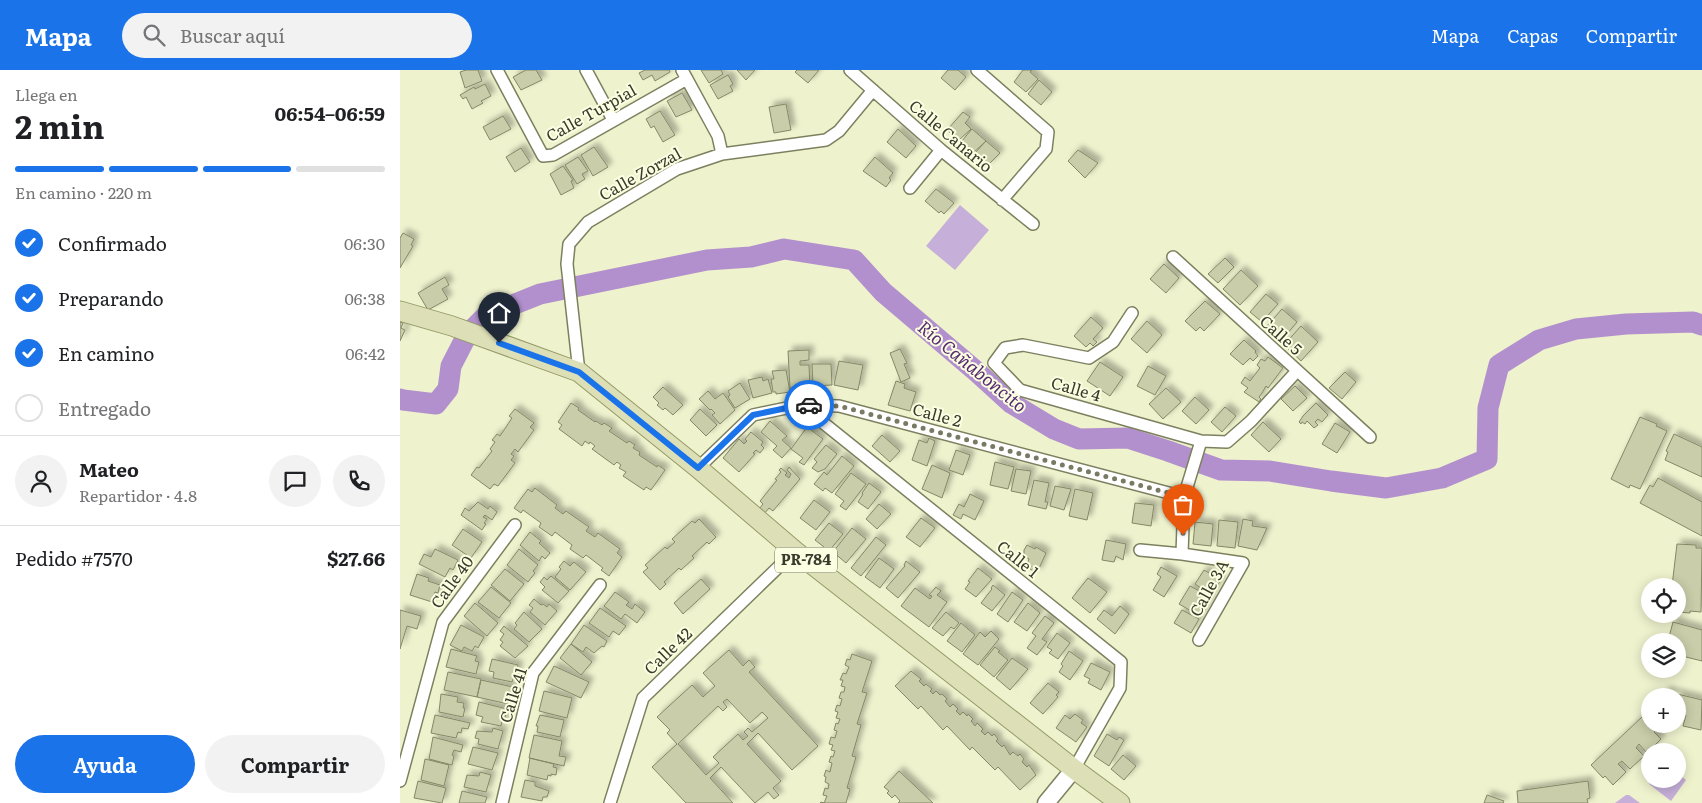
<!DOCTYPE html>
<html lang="es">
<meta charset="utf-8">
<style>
body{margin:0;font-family:Literata,serif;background:#f2f2f2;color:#202124;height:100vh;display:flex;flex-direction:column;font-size:19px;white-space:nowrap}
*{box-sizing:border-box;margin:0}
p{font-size:16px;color:#757577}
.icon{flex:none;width:28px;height:28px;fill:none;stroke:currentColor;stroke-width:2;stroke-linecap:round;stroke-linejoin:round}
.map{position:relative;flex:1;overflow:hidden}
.sheet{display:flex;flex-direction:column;background:#fff;width:400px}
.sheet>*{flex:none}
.tools{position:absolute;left:1241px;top:508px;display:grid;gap:10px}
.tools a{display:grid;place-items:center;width:45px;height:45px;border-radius:50%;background:#fff;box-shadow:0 2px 12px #0003;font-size:25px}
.pin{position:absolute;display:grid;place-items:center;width:42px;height:42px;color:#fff;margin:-51px -21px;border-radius:50% 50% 50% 0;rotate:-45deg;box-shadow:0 0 5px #0007}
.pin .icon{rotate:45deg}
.courier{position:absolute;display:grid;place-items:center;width:50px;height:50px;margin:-25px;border:4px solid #1a73e8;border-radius:50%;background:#fff;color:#222;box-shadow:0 1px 6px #0007}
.overview em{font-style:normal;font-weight:700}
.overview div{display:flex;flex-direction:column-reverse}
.overview{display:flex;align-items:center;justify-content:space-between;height:85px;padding:0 15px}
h1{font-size:32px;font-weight:700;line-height:38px}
.bar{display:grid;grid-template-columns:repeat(4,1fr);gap:8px 5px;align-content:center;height:60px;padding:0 15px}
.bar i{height:6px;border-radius:4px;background:#e0e0e0}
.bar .current{background:#1a73e8}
.bar p{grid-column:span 4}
.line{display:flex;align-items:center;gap:12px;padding:0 15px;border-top:1px solid #e0e0e0}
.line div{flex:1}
.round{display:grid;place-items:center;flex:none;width:52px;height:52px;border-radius:26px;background:#f2f2f2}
ol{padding:0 15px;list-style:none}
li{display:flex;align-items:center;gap:15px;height:55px}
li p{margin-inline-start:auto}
li .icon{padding:5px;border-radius:50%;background:#1a73e8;color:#fff;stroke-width:4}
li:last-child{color:#757577}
li i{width:28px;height:28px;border:2px solid #e0e0e0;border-radius:50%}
.primary-button{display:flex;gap:10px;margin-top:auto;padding:10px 15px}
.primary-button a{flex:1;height:58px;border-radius:30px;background:#1a73e8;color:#fff;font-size:20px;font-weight:700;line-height:58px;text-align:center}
.primary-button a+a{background:#f2f2f2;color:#202124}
header{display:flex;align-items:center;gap:30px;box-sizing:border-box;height:70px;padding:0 25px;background:#1a73e8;color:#fff}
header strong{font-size:24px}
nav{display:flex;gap:28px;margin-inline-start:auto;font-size:18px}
.search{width:350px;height:45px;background:#f2f2f2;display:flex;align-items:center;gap:12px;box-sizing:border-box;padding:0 18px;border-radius:28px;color:#757577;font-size:19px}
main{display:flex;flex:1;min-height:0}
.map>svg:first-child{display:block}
.green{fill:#c6afd9}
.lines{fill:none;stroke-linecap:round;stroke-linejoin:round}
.river{stroke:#b290cd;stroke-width:21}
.building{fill:#c9cda9;stroke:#848866;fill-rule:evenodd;filter:url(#shadow)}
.street-casing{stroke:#7d805f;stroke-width:14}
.secondary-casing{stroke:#7d805f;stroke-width:19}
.primary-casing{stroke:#959967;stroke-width:21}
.street{stroke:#fff;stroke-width:11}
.secondary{stroke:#fff;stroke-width:16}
.primary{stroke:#dde0b7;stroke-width:19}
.done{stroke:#787a64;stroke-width:5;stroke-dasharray:0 9}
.route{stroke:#1a73e8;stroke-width:6}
.labels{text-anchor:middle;stroke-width:4;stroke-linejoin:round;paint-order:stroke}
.shield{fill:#fbfee0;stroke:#737562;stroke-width:1}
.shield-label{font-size:15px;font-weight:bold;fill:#393a2c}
.street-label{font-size:16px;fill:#393a2c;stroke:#fbfee0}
.water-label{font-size:18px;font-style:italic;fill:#562a73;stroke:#fbfee0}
</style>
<header>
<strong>Mapa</strong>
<div class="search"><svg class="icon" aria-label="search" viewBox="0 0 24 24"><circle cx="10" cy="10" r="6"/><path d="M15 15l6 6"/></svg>Buscar aquí</div>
<nav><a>Mapa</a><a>Capas</a><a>Compartir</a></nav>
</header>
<main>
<section class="sheet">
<div class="overview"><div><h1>2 min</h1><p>Llega en</p></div><em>06:54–06:59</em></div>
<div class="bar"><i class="current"></i><i class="current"></i><i class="current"></i><i></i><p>En camino · 220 m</p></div>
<ol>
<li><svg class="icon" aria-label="check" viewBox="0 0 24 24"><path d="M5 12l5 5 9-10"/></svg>Confirmado<p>06:30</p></li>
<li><svg class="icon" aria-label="check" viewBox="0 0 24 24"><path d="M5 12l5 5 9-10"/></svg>Preparando<p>06:38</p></li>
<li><svg class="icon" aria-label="check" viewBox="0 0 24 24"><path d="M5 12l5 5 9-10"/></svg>En camino<p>06:42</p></li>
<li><i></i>Entregado</li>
</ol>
<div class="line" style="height:90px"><a class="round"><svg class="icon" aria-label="person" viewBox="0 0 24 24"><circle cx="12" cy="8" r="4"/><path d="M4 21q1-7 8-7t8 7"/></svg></a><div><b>Mateo</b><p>Repartidor · 4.8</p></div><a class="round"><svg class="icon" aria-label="chat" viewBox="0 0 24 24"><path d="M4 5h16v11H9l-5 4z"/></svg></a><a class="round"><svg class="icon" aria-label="phone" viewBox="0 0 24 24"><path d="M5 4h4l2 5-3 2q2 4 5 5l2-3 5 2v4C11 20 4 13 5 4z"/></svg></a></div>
<div class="line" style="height:65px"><div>Pedido #7570</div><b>$27.66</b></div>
<div class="primary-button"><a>Ayuda</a><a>Compartir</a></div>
</section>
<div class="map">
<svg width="1302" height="733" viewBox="0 0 1302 733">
<defs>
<filter id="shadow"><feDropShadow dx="4.5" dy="-4.5" stdDeviation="2.5" flood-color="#0004"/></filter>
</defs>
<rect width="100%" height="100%" fill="#eef2cd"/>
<!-- green -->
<path class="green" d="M560,135L589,160L555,200L526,176Z
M1278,703L1286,710L1271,731L1249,714L1253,709H1278Z
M1226,725H1229L1240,733H1215Z"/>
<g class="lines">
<!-- river -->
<path class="river" d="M0,329L3,330L36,334L48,319L51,296L67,265L87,245L140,224L307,190L351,187L384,179L454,190L483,222L577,302L611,333L654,359L679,369L728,368L768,381L821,400L870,401L931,411L986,418L1042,408L1087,389L1088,338L1099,295L1139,270L1176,259L1226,254L1293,252L1302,255"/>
</g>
<!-- building -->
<path class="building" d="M66,0H78L82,11L65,18L60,2Z
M126,0H136L142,10L121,20L113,7Z
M245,0H269L270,2L255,11L252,5L243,10L239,3Z
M301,0H321L323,4L309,13Z
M337,0H355L346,10Z
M397,0H419L408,13L395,2Z
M548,0H558L566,7L555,20L541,8Z
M623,0H632L630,2L638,9L626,22L614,12Z
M328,5L333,14L330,16L333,21L318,29L310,15Z
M639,10L652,22L641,35L628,24Z
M85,14L91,26L81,31L83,33L72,39L66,27L63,29L60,25L74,17L75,19Z
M282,23L292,40L276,47L267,31Z
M386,34L391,60L374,63L369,37Z
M260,41L275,65L263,72L254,56L251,58L246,49Z
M563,42L570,47L565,53L571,59L559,70L547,60Z
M103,46L111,59L90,70L83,57Z
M498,59L516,76L506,88L487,72Z
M572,59L586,71L573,83L561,72Z
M586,71L600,83L587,96L574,84Z
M194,77L208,97L193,106L181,85Z
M121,78L130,92L115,102L106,87Z
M678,80L698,93L685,108L668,91Z
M178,87L188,101L182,104L185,109L177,114L165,95Z
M475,87L493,103L489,108L491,110L486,117L463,101Z
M163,96L173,110L171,111L174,118L161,125L150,104Z
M536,119L554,133L544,144L541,141L539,143L525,131Z
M3,163L14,169L11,175L13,176L0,198V168Z
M825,188L834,197L818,213L808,204Z
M764,194L779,208L766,223L750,209Z
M841,200L858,216L840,235L823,219Z
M45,207L49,215L42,219L48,229L28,240L18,223Z
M866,224L878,234L862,252L850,242Z
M805,231L820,244L804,261L800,257L796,261L785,251Z
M882,239L897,252L881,271L866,257Z
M691,247L703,258L693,269L697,272L693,276L690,273L686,277L674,266Z
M747,251L762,265L747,283L731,269Z
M0,252L3,253L1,258L5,260L0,271Z
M901,256L918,272L901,291L884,275Z
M844,270L856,281L855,282L858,286L853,291L850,288L843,295L830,284Z
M500,279L507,293L504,294L510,308L501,312L490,283Z
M409,280V290L400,291V295H409L410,318H390L388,281Z
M868,287L883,298L868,318L866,316L862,323L859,327L861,329L859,332L844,322L848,318L841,313L845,307L850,311L860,298L857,295L861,289L865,291Z
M439,291L463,295L458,320L434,315Z
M700,292L723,307L710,326L687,311Z
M412,294H431L432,315L413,316Z
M748,296L766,306L755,325L737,316Z
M386,300L390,322L376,324V322H373L371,309H374L372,301Z
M945,302L956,312L942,329L929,318Z
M362,307L363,311L368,309L372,323L353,328L348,310Z
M496,311L505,314L504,318L516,322L510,341L488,335Z
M340,313L350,329L335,338L328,327L330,325L328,321Z
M895,316L907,328L893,341L881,329Z
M263,317L283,335L273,345L265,338L263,340L257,335L259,333L253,327Z
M766,318L781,332L763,349L749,334Z
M308,321L315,329L323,323L335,340L320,354L312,345L315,343L311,339L310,340L299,329Z
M795,327L809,340L796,354L782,341Z
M171,333L179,338L178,340L195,352L196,351L202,355L204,353L212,358L209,361L227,373L229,371L235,375L233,378L240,382L239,385L257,397L258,395L265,400L251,420L246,417L244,420L223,406L226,402L219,398L221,395L217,392L214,395L192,379L195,376L190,372L189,374L185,371L182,376L159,359L162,355L158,352Z
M916,333L928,345L922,352L918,349L915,352L918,355L914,358L907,351L905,354L902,352L901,354L899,352L903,346Z
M825,337L836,346L822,362L811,352Z
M115,339L134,353L130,357L134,360L118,382L115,379L111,384L114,386L111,390L115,393L98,416L94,414L90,419L71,405L77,397L79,398L92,381L90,379L95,372L92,370L97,364L100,366L112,348L109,346Z
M300,339L317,355L306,366L290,350Z
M1240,347L1257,354L1256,356L1267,361L1240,419L1230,415L1229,418L1211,409Z
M370,351L387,366L382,370L391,378L382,388L373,380L377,376L361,362Z
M863,352L881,369L869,382L851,365Z
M935,353L950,362L937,383L922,374Z
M407,357L423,369L404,395L399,392L403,388L391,379Z
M351,362L363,372L361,375L364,378L360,383L356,380L353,383L355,384L339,402L323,388L339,369L344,374L347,371L345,369Z
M1274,364L1302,377V407L1265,390L1268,382L1266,381Z
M482,365L500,381L490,392L472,376Z
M529,368L535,371L527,396L512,390L519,370L527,373Z
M426,375L437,384L425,399L418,402L412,398L417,392L414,389Z
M556,380L570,385L563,405L549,400Z
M442,386L454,396L432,423L425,418L423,421L414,414L424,402L427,405Z
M595,392L614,397L608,419L590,415Z
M532,395L550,403L542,428L522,419Z
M389,397L400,409L373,441L369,438L364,444L359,439L363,434L360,431L377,410L375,409L381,402L379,400L381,398L387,403L385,405L389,408L391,404L387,400Z
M616,399L631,401L626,424L611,421Z
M451,403L466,414L446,440L440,436L444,431L435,424Z
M1258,408L1302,432V466L1240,433L1250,415L1253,417Z
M634,410L649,413L645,432H648L646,439L628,435Z
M469,413L481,422L468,439L458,432L463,424L462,423Z
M655,416L671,419L664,440L650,436Z
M135,418L157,435L155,438L163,444L166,441L189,457L186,461L195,467L198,463L220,479L217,483L222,487L209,506L201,500L203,498L186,485L183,488L170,479L172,475L155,462L152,466L139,457L141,453L123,440L121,443L114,438L128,419L132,422Z
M675,419L693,423L687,450L669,446Z
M570,424L584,431L575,450L563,444L561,449L553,445L559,434L564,437Z
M414,430L430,442L416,460L400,448Z
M78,432L88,439L90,436L97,442L92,450L85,445L83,447L87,449L84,453L86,454L82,460L61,445L65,438L69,441Z
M735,433L754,435L751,456L732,453Z
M479,434L491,444L477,459L466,449Z
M521,448L535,458L520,477L506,467Z
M299,449L316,467L309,474L307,472L292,486L294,488L281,500L279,498L264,512L266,514L260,520L243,502L248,498L245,495L265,477L267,479L275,472L272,469L292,451L295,453Z
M843,449L853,451L852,456L867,458L857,480L838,476Z
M819,450L838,452L835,478L817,476Z
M795,452L813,454L811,476L793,474Z
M429,453L443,464L429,481L415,470Z
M452,458L466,469L446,493L433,482Z
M63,459L82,472L71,488L52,475Z
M130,462L141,471L139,473L150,483L145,489L142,486L139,491L120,475Z
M476,467L486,475L461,506L451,498Z
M706,470L726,474L723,490L716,486L714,492L702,490Z
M1277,474L1296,475V478H1302L1301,542L1290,541V543L1278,542V516H1272Z
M627,475L635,479L636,477L646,483L637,503L630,499L631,496L627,494L629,489L624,486V480Z
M35,479L58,490L53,500L50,498L45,507L19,494L24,484L31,487Z
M119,479L138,495L133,501L135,503L128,512L107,495Z
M479,488L494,499L480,518L465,507Z
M164,491L170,496L174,492L186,502L170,520L155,507L161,499L159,497Z
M506,491L520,502L498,528L486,518L505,496L504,495Z
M761,497L777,506L764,527L753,520L761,507L757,504Z
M578,498L592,509L576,527L565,519L570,512L568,511Z
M105,499L124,514L110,531L91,515Z
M804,500L821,510L811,525L795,514Z
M17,504L29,508L28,511L40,515L38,523L35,522L32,532L10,525Z
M151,506L169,521L158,533L142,520L145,517L140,512L144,507L147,510Z
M688,508L707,522L690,543L672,528Z
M301,509L310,519L283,544L274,533Z
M593,515L605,525L592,541L581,533L592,519L591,518Z
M790,516L811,527L800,546L779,534Z
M91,517L111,533L99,548L78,532Z
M536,517L541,521L537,525L547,532L529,557L501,536L515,518L530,529L532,526L529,525Z
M215,522L229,532L226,535L232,539L235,534L245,542L237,553L225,544L221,549L204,536Z
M612,522L623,530L608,552L597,544Z
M134,529L141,535L143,534L147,537L149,534L157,541L145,555L130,542L133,538L129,535Z
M75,533L98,553L87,566L64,546Z
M628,533L640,543L627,561L614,552Z
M720,536L729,544L715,564L697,549L704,540L712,546Z
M200,538L226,556L219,565L213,561L209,567L189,553Z
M0,540L21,546L17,559L7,556L0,579Z
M782,540L799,549L791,563L774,553Z
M124,542L142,559L129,572L114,559L117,555L115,553Z
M546,542L559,553L554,559L551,557L543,566L532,558Z
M645,546L654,553L642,569L647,572L637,585L627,578L636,566L632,563Z
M1273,552L1302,560V591L1278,585V571H1268Z
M561,553L575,565L562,582L547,571Z
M61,555L84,567L78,578L75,576L72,581L64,577L62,581L50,575Z
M184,555L207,571L204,577L202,576L194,583L186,577L183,582L171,574Z
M104,556L128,576L115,588L100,576L103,572L100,570L104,564L100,561Z
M591,561L599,569L578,595L563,584L580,562L585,567Z
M657,563L670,573L658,589L649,583L652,580L647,577Z
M171,574L192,592L181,605L160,588Z
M595,577L600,581L598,582L608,590L594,607L580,595Z
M51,579L77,586L75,591L79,592L76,604L46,597Z
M329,580L343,596L349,590L355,597L349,602L418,676L392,700L358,663L347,674L381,711L373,718L379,725L374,729L368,722L355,733L321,697L310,708L333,733H286L252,697L277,674L267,663L270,660L257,647L292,615L303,627L315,616L303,603ZM327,629L350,653L362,642L368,648L352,662L348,658L344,662L348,666L343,670L338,664L313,687L319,693L306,705L278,674L318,636L323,641L327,637L323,632Z
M669,581L683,591L670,610L659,602L663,596L661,594Z
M452,584L472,591L462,622L467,623L457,654L461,655L452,686L456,687L447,718L450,719L446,733H420L421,732L424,733L427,726L423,725L425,718L428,719L429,714L425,712L426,707L424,706L426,700L430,702L432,693L429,692L431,686L433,687L435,681L431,680L433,675L429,674L431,667L435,668L437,661L434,660L436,653L438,654L440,649L436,648L438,642L435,641L437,635L440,636L442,629L439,628L441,622H444L445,617L441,616L443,610H440L443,603L446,604L449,597L445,595L447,589L450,590Z
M612,588L628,599L610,620L596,608Z
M92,589L118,595L116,607H114L112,612L93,608L94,602L89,601Z
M691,593L710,602L701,620L688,613L690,609L684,606Z
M154,596L189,612L181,628L146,612Z
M511,601L521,609L519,611L524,616L526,614L532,619L530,621L533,624L536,621L540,625L542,624L547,629L545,631L550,637L553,634L558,639L556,641L560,645L563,642L567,646L568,644L573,649L571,651L575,656L577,653L583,659L581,661L585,665L588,662L592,666L594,664L598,669L596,671L602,677L604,675L610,685L613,682L618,686L620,684L624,689L622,692L627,697L629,695L636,705L620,720L598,697L595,700L572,677L570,680L547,656L543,660L521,636L518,639L495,616Z
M48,602L81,609L77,627L44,620Z
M81,610L113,617L108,634L77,627Z
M648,613L659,622L656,625L658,627L643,644L630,633Z
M144,621L172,628L167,648L139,641Z
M1265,621L1302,630L1301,660L1283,656L1286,645L1281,643L1278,654H1275H1278V626H1263Z
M41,624L58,627L57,632L64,633L63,638H65L63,647L39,642Z
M79,632L107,639L104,651H102L101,656L81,652L83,647L76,645Z
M675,644L683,650L681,653L687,657L676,672L656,658L665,645L670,649Z
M35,645L70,653L68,659L62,658L61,663L58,662L56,668L31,663Z
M140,645L164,650L160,667L137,662L138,656H136Z
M1243,646L1256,660L1254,662L1261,669L1247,683L1239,674L1236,678L1244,686L1230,699L1222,691L1218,694L1226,702L1213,715L1205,706L1203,708L1191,695Z
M93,658L103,661L98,679L78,674L79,669L75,668L77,661L92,662Z
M707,664L717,670L719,667L724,670L709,696L694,686Z
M134,665L162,671L159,686L166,687L164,696L129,688Z
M33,667L63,675L61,682L54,680L52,685L54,686L52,695L29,689Z
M73,677L98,683L92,700L68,694Z
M723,685L736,696L724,710L711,699Z
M130,688L154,694L153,697L157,698L156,705L151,704V706L148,705L147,710L127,705Z
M25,689L49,695L44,716L21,710Z
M499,701L533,733H498L500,731L495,725L492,728L487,723L489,721L484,717Z
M80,702L91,705L86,722L64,717L67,705L79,706Z
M125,710L135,712V716L149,721L147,727H143L142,731L121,727Z
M18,711L46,718L42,733L14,728Z
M1188,711L1190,728L1187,729L1188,733H1118L1117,721Z
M62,721L87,727L85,733H59Z
M1087,725L1104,731L1103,733H1084Z"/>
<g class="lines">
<defs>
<path id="street" d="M97,0L143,86L153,85L287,9
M186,0L213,50
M282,0L318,66L322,84
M450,0L541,80L633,154
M577,0L648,62L646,79L602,130
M510,118L541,80
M773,187L970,367
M732,243L713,272L689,288L623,275L605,278L594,293L620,320L801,371L827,372L851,351L897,301
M179,302L167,194L169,174L188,152L277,99L322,84L426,70L439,61L473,20
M401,335L721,592L720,618L674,699
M298,398L353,345L401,335L439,336L784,427
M740,480L782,484L843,493L799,570
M782,484L784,427L801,371
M0,711L43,552L115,455
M102,733L133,603L200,515
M210,733L243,628L395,481"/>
<path id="secondary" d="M646,733L674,699"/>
<path id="primary" d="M0,241L52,256L179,302L298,398L395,481L674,699L720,733"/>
</defs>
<!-- street casing -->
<use href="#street" class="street-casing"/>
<!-- secondary casing -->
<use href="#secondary" class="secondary-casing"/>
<!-- primary casing -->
<use href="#primary" class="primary-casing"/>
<!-- street -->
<use href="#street" class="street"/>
<!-- secondary -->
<use href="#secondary" class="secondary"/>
<!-- primary -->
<use href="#primary" class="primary"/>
</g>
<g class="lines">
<!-- done -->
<path class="done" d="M409,335L439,336L784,427L783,465"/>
<!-- route -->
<path class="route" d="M99,273L179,302L298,398L353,345L401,335H409"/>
</g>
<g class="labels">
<!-- shield labels -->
<rect class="shield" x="375" y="477.5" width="62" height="25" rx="4"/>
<g class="shield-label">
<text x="406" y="495">PR-784</text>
</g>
<!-- street labels -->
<g class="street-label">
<text transform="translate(191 43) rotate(-29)" y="6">Calle Turpial</text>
<text transform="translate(551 66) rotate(40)" y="6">Calle Canario</text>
<text transform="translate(240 104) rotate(-29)" y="6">Calle Zorzal</text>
<text transform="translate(881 265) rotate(42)" y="6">Calle 5</text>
<text transform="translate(676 319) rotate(16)" y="6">Calle 4</text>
<text transform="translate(537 345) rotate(15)" y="6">Calle 2</text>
<text transform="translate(618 489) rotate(39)" y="6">Calle 1</text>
<text transform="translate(52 512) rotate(-54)" y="6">Calle 40</text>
<text transform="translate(809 518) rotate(-61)" y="6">Calle 3A</text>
<text transform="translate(268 581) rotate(-44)" y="6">Calle 42</text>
<text transform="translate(113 625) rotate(-73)" y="6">Calle 41</text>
</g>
<!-- water labels -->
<g class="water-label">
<text transform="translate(572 297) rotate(39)" y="6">Río Cañaboncito</text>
</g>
</g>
</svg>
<div class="tools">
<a><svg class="icon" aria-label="locate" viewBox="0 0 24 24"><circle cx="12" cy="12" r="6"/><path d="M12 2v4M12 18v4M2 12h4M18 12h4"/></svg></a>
<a><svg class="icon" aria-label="layers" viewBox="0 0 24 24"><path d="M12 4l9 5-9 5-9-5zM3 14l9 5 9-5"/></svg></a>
<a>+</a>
<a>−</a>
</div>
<div class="pin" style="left:783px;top:465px;background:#ea580c"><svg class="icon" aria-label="bag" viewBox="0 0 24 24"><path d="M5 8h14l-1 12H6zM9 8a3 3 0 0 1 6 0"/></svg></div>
<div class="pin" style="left:99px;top:273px;background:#1f2937"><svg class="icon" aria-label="home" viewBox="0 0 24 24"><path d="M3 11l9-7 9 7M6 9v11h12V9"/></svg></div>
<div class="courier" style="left:409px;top:335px"><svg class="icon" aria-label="car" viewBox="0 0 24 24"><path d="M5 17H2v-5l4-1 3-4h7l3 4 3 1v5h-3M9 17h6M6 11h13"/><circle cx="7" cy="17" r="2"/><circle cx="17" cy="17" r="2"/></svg></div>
</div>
</main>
